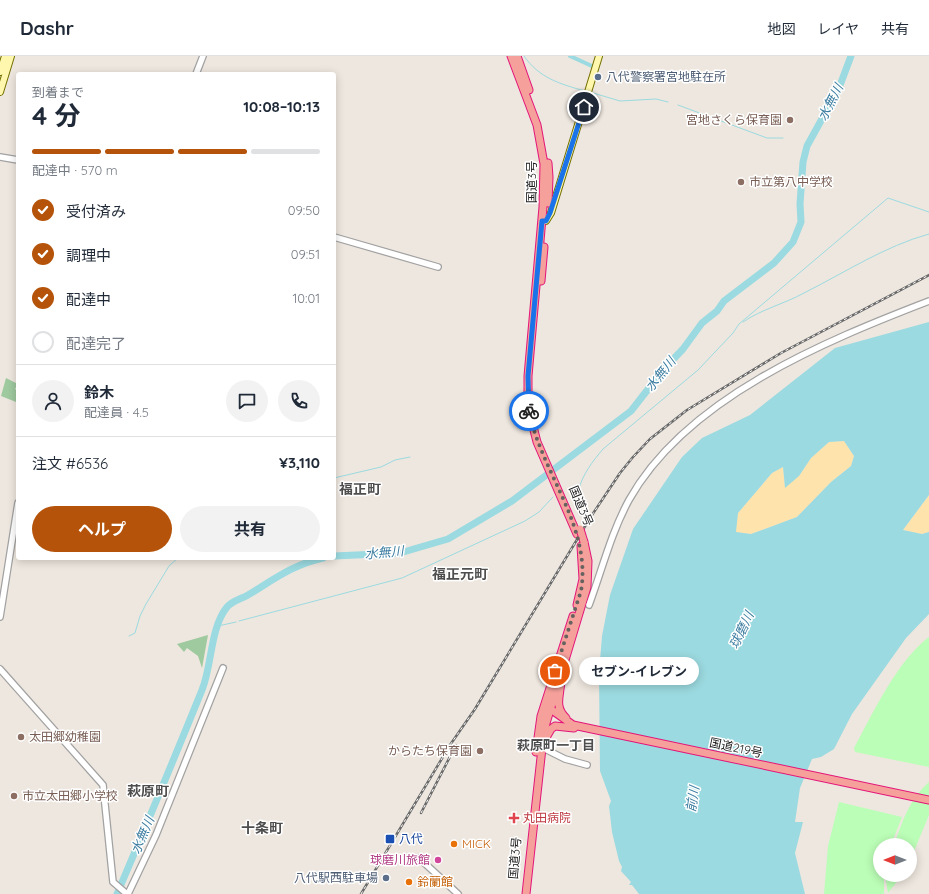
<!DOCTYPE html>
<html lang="ja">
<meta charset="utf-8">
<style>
body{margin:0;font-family:Quicksand,"Noto Sans JP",sans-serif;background:#f2f2f3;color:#1f2937;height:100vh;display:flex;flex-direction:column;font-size:15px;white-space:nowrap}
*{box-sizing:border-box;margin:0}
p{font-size:13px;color:#747a83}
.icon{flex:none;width:22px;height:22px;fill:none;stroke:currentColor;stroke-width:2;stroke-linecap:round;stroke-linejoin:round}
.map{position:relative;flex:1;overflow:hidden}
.drawer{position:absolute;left:16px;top:16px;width:320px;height:488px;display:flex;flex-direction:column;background:#fff;border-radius:4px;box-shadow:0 2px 10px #0003}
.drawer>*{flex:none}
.needle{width:26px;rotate:270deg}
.buttons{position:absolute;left:873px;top:782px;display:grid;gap:8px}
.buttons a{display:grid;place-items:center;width:44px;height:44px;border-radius:50%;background:#fff;box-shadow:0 2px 10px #0003;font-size:20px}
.pin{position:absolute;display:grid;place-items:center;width:34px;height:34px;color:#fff;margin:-17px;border:2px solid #fff;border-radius:50%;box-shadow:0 1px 4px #0007}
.courier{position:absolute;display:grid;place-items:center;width:40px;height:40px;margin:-20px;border:3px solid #1a73e8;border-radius:50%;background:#fff;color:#222;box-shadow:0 1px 5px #0007}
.bubble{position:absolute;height:28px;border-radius:14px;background:#fff;box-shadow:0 2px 10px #0003;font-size:13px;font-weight:700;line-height:28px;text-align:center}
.head em{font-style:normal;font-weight:700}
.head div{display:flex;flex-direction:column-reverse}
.head{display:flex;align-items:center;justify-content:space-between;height:68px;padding:0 16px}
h1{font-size:26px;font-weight:700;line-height:30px}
.bar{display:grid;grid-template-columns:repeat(4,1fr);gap:6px 4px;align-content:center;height:48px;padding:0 16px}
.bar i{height:5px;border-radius:3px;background:#e0e1e3}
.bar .current{background:#b45309}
.bar p{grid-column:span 4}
.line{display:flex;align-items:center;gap:10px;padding:0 16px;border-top:1px solid #e0e1e3}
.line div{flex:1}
.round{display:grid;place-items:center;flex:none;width:42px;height:42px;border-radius:21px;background:#f2f2f3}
ol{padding:0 16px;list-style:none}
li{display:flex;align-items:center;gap:12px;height:44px}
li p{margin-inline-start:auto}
li .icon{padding:4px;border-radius:50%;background:#b45309;color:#fff;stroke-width:4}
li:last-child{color:#747a83}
li i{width:22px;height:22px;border:2px solid #e0e1e3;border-radius:50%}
.cta{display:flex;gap:8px;margin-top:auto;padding:8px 16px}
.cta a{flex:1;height:46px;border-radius:24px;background:#b45309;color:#fff;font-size:16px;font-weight:700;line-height:46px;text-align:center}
.cta a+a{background:#f2f2f3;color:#1f2937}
header{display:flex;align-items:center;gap:24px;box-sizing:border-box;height:56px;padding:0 20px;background:#fff;border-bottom:1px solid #e0e1e3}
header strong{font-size:19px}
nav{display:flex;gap:22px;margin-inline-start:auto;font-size:14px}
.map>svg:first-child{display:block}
.sand{fill:#ffe3ac}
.cemetery{fill:#9fc99f}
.park{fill:#bbfeb7}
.water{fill:#9bdae0;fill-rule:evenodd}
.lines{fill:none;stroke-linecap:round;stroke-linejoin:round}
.stream{stroke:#9bdae0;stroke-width:1}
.canal{stroke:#9bdae0;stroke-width:4}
.river{stroke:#9bdae0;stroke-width:7}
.tertiary-casing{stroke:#a2a2a2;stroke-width:8}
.secondary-casing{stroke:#747000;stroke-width:8}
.trunk-casing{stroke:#e31579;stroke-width:9}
.tertiary{stroke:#fff;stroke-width:5.5}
.secondary{stroke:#fef7ad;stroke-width:6}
.trunk{stroke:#f6a09b;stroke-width:7}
.rail-casing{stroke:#696969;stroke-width:2.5}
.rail{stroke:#fff;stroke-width:1;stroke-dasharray:3;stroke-linecap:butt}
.trunk-bridge-casing{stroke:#e31579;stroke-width:9;stroke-linecap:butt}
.trunk-bridge{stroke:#f6a09b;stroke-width:7}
.done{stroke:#656260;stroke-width:4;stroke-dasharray:0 7.2}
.route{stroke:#1a73e8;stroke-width:5}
.service-dot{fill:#5c6f8a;stroke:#fff;stroke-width:1.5}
.education-dot{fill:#8d6e63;stroke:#fff;stroke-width:1.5}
.health-dot{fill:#e0444e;stroke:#fff;stroke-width:1.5}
.transit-dot{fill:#1a4fb4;stroke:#fff;stroke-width:1.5}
.food-dot{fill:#e8710a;stroke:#fff;stroke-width:1.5}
.hotel-dot{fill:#d1479c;stroke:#fff;stroke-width:1.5}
.labels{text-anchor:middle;stroke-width:3;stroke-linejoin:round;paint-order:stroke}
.service-label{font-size:12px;fill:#4e5e75;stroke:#fff;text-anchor:start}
.education-label{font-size:12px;fill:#785e54;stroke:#fff;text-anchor:start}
.street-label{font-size:12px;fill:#1b1b1b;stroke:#fff}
.health-label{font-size:12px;fill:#be3a42;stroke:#fff;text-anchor:start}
.transit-label{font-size:12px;fill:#164399;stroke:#fff;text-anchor:start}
.food-label{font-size:12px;fill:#c56008;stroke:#fff;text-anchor:start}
.hotel-label{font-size:12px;fill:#b23c85;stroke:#fff;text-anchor:end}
.water-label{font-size:13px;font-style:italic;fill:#3c7da1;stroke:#fff}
.neighbourhood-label{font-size:13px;font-weight:bold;fill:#4e4e4e;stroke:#fff}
.quarter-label{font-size:14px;font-weight:bold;fill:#4e4e4e;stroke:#fff}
</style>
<header>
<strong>Dashr</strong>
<nav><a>地図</a><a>レイヤ</a><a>共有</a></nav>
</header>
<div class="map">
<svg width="929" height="838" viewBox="0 0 929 838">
<rect width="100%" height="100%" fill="#eee7df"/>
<!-- sand -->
<path class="sand" d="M844,385L854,400L851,410L831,426L797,461L751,478L735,476L738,457L772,417L783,411L785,431L799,420L811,402L829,386Z
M929,439V476L922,478L903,474Z"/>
<!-- cemetery -->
<path class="cemetery" d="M6,322L18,328L15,333L18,335L16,346L1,340Z
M208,579L202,612L198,600L187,592L184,596L177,588Z"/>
<!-- park -->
<path class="park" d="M929,581V711L855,696L854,692C873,657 897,605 929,581Z
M929,726V759L910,805V789H894C903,764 909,744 929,726Z
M839,746L902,761L891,789H880V819H884V838H824L828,790Z
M885,819H902L888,837Z"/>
<!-- water -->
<path class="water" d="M929,266V439L903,474L922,478L929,476V558L906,582L852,658L834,693L821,701L812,703L800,732L795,766H803L795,797L805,838H639L632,829H629L631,826L621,815L622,811L619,805L612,776L609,750L611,745L600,715L599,617L602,580L610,539L633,473L682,401L702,382L750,359L835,292ZM844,385L854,400L851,410L831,426L797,461L751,478L736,476L738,457L772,417L783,411L785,432L799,420L811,402L829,386Z"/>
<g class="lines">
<!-- stream -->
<path class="stream" d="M524,0C539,22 560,28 585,35
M593,37L620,45L656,43L668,46
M678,49L767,82H783
M805,89L807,90
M743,266C762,253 784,248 804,237C844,217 885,190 929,178
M334,422L381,411L395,404L410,401
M574,436L578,435C583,418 592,406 603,393L698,314L733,277L739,268L888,142L929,156
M239,565L402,522L525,465L539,456L553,441
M218,570L236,566
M129,580L135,577L140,560L146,548L169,510L178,502"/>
<!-- canal -->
<path class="canal" d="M570,0L594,11"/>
<!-- river -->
<path class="river" d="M334,500L400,497L448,483L512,445L631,355L663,314L683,293L702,267L717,255L724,245L774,207L793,186L801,166L800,148L803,106L807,90L839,32L851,0
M117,838C146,770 174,703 202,634C212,610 210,572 227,551C232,545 241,543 248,539C273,524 294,508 323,502"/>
<defs>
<path id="tertiary" d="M196,18L203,0
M0,101L18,104
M334,181L438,211
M589,549C602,514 611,477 629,444C686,342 825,285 929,245
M0,561L18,447
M0,613L103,729L113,826L127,838
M539,690L565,703L587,709
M419,802L458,838
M128,838L156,779L223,612"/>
<path id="secondary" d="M0,16L5,0
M0,36L11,0
M542,165H546L551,157L599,0"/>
<path id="trunk" d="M511,0L537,69L544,108L543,151L528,320V351L537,386L577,478
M517,0L529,34
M548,147L549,121L548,107
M541,225L544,191
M577,549L583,523L581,490
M561,625C560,640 554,651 566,662
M545,649L573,669L929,744
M544,685L551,673L555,670L574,672
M536,696L541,660L573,560
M526,838L544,674L587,531L588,505L584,486"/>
</defs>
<!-- tertiary casing -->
<use href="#tertiary" class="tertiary-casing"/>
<!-- secondary casing -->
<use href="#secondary" class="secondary-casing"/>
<!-- trunk casing -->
<use href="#trunk" class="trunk-casing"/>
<!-- tertiary -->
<use href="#tertiary" class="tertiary"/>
<!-- secondary -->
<use href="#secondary" class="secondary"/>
<!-- trunk -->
<use href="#trunk" class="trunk"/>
<defs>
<path id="rail" d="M421,757L456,689
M361,838L450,689L475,653L590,462L620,417L633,401L650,383L687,354L781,297L929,219"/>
</defs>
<!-- rail casing -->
<use href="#rail" class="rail-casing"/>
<!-- rail -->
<use href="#rail" class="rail"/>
<defs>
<path id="trunk-bridge" d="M580,473L584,486"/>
</defs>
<!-- trunk-bridge casing -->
<use href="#trunk-bridge" class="trunk-bridge-casing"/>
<!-- trunk-bridge -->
<use href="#trunk-bridge" class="trunk-bridge"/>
</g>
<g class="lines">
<!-- done -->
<path class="done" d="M529,355C541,416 592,471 581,535L555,615"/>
<!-- route -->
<path class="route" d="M529,355L528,320L542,165H546L550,157L584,51"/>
</g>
<!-- markers -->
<g class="service-dot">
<circle cx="598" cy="21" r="4"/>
<circle cx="386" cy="822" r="4"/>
</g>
<g class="education-dot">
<circle cx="790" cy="64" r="4"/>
<circle cx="741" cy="126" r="4"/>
<circle cx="21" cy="681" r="4"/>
<circle cx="480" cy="695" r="4"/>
<circle cx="14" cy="740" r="4"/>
</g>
<path class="health-dot" d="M512 756h4v4h4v4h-4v4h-4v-4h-4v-4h4z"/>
<rect class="transit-dot" x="385" y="778" width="10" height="10" rx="2"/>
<g class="food-dot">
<circle cx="454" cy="788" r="4"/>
<circle cx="409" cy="826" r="4"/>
</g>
<circle class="hotel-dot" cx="438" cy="804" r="4"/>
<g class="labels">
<!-- service labels -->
<g class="service-label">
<text x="606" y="25">八代警察署宮地駐在所</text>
<text x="378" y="826" text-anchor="end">八代駅西駐車場</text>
</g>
<!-- education labels -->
<g class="education-label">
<text x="782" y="68" text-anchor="end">宮地さくら保育園</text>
<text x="749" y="130">市立第八中学校</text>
<text x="29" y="685">太田郷幼稚園</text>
<text x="472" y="699" text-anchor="end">からたち保育園</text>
<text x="22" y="744">市立太田郷小学校</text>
</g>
<!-- street labels -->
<g class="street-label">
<text transform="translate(532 126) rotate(-90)" y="4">国道3号</text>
<text transform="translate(581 450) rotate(67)" y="4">国道3号</text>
<text transform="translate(736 692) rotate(12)" y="4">国道219号</text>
<text transform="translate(515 802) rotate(-85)" y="4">国道3号</text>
</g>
<!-- health labels -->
<g class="health-label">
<text x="523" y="766">丸田病院</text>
</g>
<!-- transit labels -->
<g class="transit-label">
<text x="399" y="787">八代</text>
</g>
<!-- food labels -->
<g class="food-label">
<text x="462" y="792">MICK</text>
<text x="417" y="830">鈴蘭館</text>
</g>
<!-- hotel labels -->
<g class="hotel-label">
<text x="430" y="808">球磨川旅館</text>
</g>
<!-- water labels -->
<g class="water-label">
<text transform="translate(830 46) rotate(-63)" y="5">水無川</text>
<text transform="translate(660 318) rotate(-51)" y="5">水無川</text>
<text transform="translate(384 496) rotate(-5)" y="5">水無川</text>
<text transform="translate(741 574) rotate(-64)" y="5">球磨川</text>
<text transform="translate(692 743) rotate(-81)" y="5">前川</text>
<text transform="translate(142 779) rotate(-67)" y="5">水無川</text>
</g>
<!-- neighbourhood labels -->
<g class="neighbourhood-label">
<text x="556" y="694">萩原町一丁目</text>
</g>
<!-- quarter labels -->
<g class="quarter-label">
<text x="360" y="438">福正町</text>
<text x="460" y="523">福正元町</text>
<text x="148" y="740">萩原町</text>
<text x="262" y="777">十条町</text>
</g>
</g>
</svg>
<div class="buttons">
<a><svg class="needle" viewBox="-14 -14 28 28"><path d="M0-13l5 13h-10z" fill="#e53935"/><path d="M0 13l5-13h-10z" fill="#747a83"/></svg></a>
</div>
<div class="pin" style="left:555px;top:615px;background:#ea580c"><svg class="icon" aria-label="bag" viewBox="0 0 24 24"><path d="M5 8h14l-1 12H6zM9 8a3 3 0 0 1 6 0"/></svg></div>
<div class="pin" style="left:584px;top:51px;background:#1f2937"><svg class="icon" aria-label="home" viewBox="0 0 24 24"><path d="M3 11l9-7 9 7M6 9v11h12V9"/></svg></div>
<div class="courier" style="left:529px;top:355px"><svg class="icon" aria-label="bike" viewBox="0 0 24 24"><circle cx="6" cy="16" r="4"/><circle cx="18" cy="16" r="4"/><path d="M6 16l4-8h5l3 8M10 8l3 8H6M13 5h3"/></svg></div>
<div class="bubble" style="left:579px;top:601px;width:120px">セブン-イレブン</div>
<section class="drawer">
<div class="head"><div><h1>4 分</h1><p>到着まで</p></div><em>10:08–10:13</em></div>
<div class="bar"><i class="current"></i><i class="current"></i><i class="current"></i><i></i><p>配達中 · 570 m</p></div>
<ol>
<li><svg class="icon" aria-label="check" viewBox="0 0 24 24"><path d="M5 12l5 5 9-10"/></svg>受付済み<p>09:50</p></li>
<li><svg class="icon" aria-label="check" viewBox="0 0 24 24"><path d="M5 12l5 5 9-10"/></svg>調理中<p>09:51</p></li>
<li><svg class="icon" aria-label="check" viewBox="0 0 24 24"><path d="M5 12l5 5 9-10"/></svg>配達中<p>10:01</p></li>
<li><i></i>配達完了</li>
</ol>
<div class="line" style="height:72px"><a class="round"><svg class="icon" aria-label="person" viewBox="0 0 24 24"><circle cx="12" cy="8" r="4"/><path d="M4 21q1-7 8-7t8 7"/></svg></a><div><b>鈴木</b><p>配達員 · 4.5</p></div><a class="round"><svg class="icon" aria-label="chat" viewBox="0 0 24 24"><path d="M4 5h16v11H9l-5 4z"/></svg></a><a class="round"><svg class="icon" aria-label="phone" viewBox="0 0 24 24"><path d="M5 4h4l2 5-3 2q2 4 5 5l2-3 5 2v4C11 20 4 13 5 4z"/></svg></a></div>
<div class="line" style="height:52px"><div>注文 #6536</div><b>¥3,110</b></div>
<div class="cta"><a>ヘルプ</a><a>共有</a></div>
</section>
</div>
